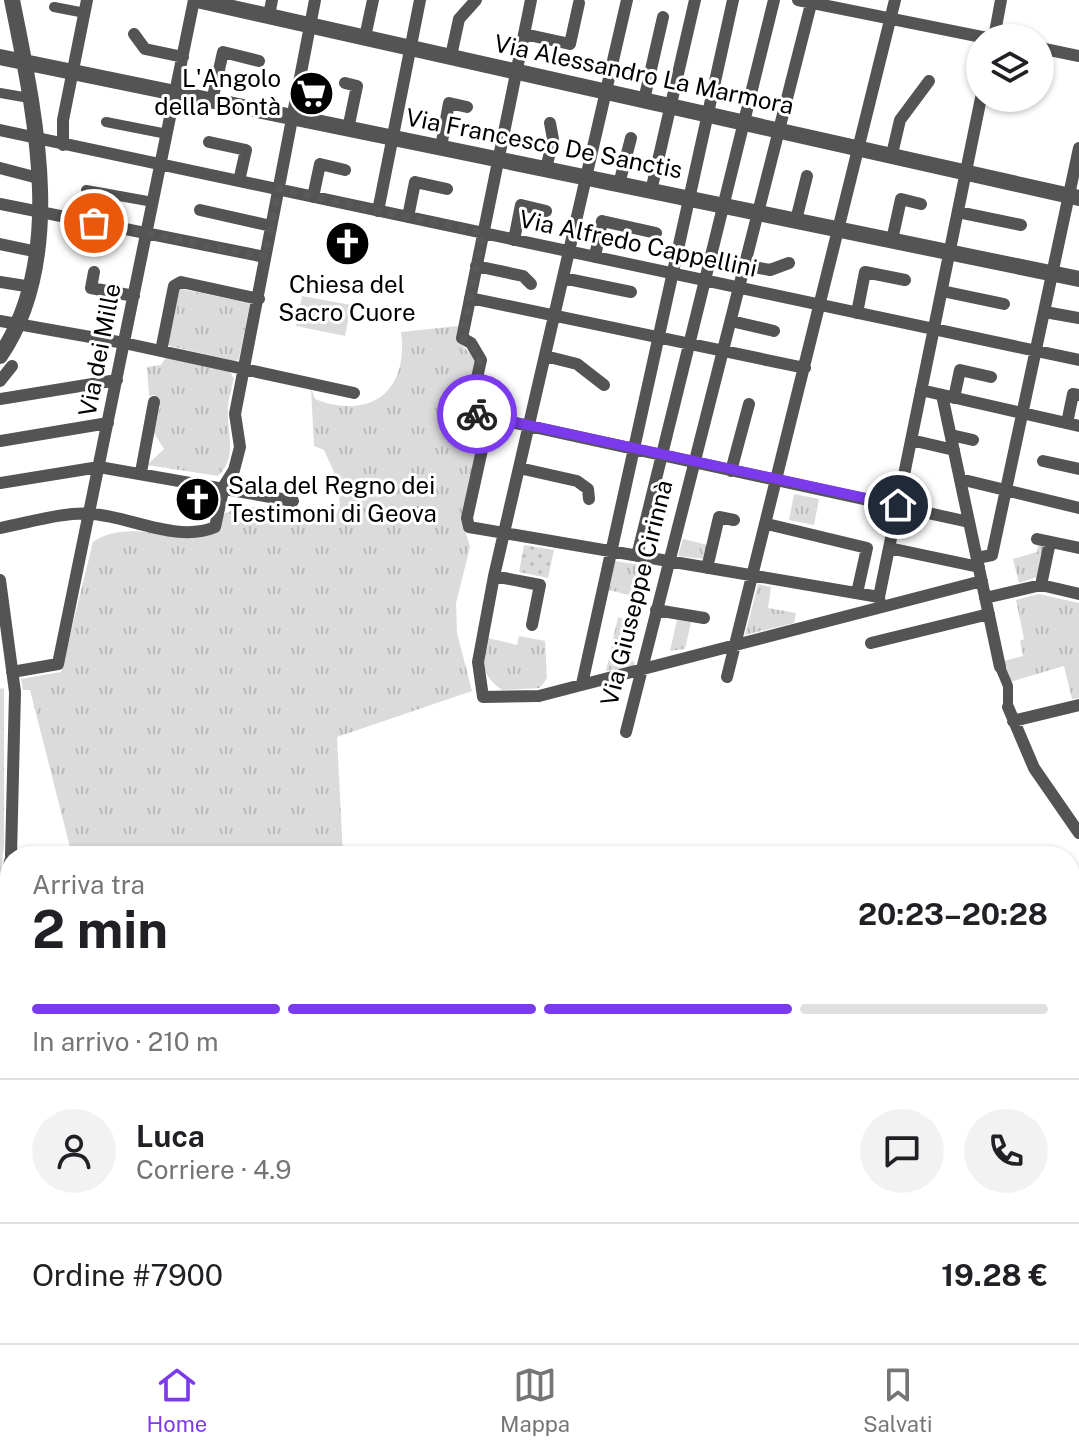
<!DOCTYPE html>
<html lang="it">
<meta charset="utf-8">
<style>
body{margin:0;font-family:"Public Sans",sans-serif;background:#f2f2f2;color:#202124;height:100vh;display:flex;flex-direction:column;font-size:30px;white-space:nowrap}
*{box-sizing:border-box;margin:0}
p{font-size:26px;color:#757577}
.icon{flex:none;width:44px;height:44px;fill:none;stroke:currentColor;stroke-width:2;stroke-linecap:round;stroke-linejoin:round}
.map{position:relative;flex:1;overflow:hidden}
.side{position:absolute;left:0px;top:846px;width:1080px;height:498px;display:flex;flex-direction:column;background:#fff;border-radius:32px 32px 0 0;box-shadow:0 2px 6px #0004}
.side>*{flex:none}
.controls{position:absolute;left:966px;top:24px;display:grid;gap:16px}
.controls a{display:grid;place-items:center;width:88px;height:88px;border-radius:50%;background:#fff;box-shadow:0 2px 6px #0004;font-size:40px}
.pin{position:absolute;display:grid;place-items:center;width:68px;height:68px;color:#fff;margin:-34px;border:4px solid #fff;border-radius:50%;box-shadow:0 2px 8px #0007}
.courier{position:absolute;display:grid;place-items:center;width:80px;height:80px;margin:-40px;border:6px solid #7c3aed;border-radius:50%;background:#fff;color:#222;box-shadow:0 2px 10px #0007}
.head em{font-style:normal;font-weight:700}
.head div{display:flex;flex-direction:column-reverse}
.head{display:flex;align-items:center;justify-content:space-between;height:136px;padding:0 32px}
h1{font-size:52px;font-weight:700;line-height:60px}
.bar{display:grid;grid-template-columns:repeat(4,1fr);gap:12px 8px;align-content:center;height:96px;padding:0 32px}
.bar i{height:10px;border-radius:6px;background:#e0e0e0}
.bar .selected{background:#7c3aed}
.bar p{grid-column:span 4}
.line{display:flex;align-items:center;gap:20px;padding:0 32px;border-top:2px solid #e0e0e0}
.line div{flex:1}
.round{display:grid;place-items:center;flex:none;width:84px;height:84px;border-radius:42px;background:#f2f2f2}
.dock{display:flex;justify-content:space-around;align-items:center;height:112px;border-top:2px solid #e0e0e0;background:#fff;font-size:22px;color:#757577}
.dock a{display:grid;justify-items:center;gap:4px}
.dock .selected{color:#7c3aed}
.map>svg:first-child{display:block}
.grass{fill:url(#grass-tufts)}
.park{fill:#dbdbdb}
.garden{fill:url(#garden-dots)}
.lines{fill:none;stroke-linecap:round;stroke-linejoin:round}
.pedestrian{stroke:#545454;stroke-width:10}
.minor{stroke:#545454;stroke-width:12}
.tertiary{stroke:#545454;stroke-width:16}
.done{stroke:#595959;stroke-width:8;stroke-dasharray:0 14.4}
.route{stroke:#7c3aed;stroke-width:10}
.labels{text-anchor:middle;stroke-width:6;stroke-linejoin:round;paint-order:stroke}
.street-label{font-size:24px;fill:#000;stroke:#fff}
.poi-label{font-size:24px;fill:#000;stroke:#fff;text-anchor:end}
</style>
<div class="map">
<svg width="1079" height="1343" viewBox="0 0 1079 1343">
<defs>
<pattern id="grass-tufts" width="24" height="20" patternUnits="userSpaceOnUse" patternTransform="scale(2)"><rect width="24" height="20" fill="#dbdbdb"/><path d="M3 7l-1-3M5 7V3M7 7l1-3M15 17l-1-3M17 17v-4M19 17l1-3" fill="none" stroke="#bababa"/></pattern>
<pattern id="garden-dots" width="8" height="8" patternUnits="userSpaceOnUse" patternTransform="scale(2)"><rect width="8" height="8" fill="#dbdbdb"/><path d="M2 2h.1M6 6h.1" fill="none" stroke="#bababa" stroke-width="1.8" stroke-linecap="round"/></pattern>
</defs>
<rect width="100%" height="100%" fill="#fff"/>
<!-- grass -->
<path class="grass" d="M181,289L250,303L239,359L235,361L166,345L176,292Z
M458,326L456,338L478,363L468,409L475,431V454L462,519L470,547L456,603L457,633L472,691L337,737L343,856H93L70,847L30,690H23L21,679L61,672L93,542C119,523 160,534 190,538C203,530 219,515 233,510C262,500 293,518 321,525L336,515L340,506L338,481L324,450L314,446L311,388L315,399C371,421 409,391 401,332Z
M167,356L228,368L234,379C231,389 228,400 228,410C227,435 238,456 218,476L147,465L164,449L154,433L160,407L155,395L149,396L147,367L161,365Z
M794,494L819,499L814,525L789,520Z
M683,539L708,545L704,559L678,556Z
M1038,545L1044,547L1037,577L1019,583L1013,559L1037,552Z
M615,561L640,565L632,596L609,590Z
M758,584L771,587L768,608L796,613L794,623L745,635Z
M1039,594L1079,603V698L1072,699L1064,666L1010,682L1004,661L1023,656L1020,641L1024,639L1016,600Z
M618,617L626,620L617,657L635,662L633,667L606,671Z
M677,620L691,622L685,649L670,651Z
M519,636L545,641L547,678L540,688L502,690C480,674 482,663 488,638L517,645Z
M0,688L4,689V844L0,878Z"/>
<!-- park -->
<path class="park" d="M302,296L351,305L345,336L296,326Z"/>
<!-- garden -->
<path class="garden" d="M524,545L554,550L548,578L519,572Z"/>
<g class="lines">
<!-- pedestrian -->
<path class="pedestrian" d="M54,7L85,13
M0,93L29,98
M106,122L167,134
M86,190L153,202
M1000,667L1008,686V707"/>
<!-- minor -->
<path class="minor" d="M531,0L462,338L471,343L481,360L471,405L474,414L969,522
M627,0L494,576L478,662L483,697L539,696L982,581
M798,0L987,38
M269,15L272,0
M134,34L145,49L183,57
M524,34L570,44L579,3
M365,37L373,0
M994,38L1001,0
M1040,48L1079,56
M451,56L459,19L476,0
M345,83L357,86L348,129
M644,100L663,17
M212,101L223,52L259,61
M0,130L1079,360
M209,142L246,150L239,181
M63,145V120L87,0
M441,147L449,103L467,107
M892,154L900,120L929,81
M0,168L38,178
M546,169L553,139L550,123
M619,184L631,138
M651,191L695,0
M313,197L320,164L345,170
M0,204L265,257
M200,210L271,226
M378,211L420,0
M958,212L1021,225
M408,217L415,182L447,189
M796,220L807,176
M514,240L521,205L546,211
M892,240L901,199L921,204
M0,244L38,252
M595,257L602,221L656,233
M743,265L770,270L789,263
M476,266L523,276L531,284
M94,272L91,288L134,296
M563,278L631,292
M0,282L32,287
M942,291L1004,304
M470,298L805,368
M1045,312L1079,318
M857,313L865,272L905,280
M0,321L124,343L354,393
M731,321L774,331
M161,351L174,286L181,282L259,299
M545,356L577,364L604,385
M0,381L12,366
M921,390L1079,426
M942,395L1000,667
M954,398L960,370L991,377
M0,399L117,380
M489,418L467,518L469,527L879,597
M1067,423L1073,394L1079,395
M951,435L973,440
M911,440L954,450
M0,441L108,423
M1043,461L1079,469
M519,468L577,481L588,489L589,499
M731,471L749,404
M141,472L154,402
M960,479L1079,508
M0,483L99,467L293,501
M767,524L867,548L857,593
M0,528C28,523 64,511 93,514C131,517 178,543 215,527L224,486L234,470L240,447L235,414L315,0
M1037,539L1079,548
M889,548L979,567
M637,556L774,0
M977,558L992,555L1079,148
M707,568L719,517L734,520
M494,576L540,585L532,625
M0,580L15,692L11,856
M1041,585L1050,542
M985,598L1041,585L1079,594
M880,604L879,597L981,98
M656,610L704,618
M871,643L989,614
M12,672L58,664L194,0
M727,677L895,0
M582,684L733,0
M1008,707L1034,768L1079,833
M1013,721L1079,705
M626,732L812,0
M0,931L10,861"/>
<!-- tertiary -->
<path class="tertiary" d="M197,0L1079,198
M0,57L1079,279
M0,356C68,256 34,110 12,0"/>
</g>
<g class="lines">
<!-- done -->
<path class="done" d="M94,223L265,257L278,189L483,233L462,338C490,354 479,379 471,405L477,414"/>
<!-- route -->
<path class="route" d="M477,414L898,505"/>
</g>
<!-- icons -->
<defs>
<symbol id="supermarket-disc" viewBox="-11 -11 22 22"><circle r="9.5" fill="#000" stroke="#fff"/><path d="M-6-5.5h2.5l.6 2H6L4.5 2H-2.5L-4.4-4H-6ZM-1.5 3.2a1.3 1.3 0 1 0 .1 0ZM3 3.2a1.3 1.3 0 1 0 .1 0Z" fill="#fff"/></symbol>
<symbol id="church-disc" viewBox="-11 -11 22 22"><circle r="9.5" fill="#000" stroke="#fff"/><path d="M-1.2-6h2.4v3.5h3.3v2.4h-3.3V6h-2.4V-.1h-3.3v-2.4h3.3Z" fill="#fff"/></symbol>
</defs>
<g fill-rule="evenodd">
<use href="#supermarket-disc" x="286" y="68" width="51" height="51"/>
<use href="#church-disc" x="322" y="218" width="51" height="51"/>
<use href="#church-disc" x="172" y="474" width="51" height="51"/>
</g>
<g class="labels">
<!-- street labels -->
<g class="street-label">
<text transform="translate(644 75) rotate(12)" y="8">Via Alessandro La Marmora</text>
<text transform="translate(544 144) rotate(11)" y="8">Via Francesco De Sanctis</text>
<text transform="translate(638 244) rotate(12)" y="8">Via Alfredo Cappellini</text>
<text transform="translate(100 350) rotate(-79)" y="8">Via dei Mille</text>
<text transform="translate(637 593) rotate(-76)" y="8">Via Giuseppe Cirinnà</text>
</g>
<!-- poi labels -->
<g class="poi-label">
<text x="281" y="87">L'Angolo<tspan x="281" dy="28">della Bontà</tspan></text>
<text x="347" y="293" text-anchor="middle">Chiesa del<tspan x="347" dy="28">Sacro Cuore</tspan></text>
<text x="228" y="494" text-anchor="start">Sala del Regno dei<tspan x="228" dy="28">Testimoni di Geova</tspan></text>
</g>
</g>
</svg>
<div class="controls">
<a><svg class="icon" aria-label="layers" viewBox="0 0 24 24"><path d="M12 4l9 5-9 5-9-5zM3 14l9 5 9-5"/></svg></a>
</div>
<div class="pin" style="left:94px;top:223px;background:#ea580c"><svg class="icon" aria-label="bag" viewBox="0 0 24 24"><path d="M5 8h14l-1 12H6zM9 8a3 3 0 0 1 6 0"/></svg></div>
<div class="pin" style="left:898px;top:505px;background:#1f2937"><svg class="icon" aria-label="home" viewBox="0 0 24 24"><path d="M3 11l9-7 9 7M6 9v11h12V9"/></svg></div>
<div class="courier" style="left:477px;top:414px"><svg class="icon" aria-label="bike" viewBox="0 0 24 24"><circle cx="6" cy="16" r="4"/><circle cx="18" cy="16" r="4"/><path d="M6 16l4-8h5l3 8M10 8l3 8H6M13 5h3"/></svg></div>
<section class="side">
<div class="head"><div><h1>2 min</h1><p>Arriva tra</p></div><em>20:23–20:28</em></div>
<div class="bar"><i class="selected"></i><i class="selected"></i><i class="selected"></i><i></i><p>In arrivo · 210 m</p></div>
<div class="line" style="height:144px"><a class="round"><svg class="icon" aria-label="person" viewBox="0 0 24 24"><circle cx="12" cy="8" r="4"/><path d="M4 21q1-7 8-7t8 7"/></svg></a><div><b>Luca</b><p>Corriere · 4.9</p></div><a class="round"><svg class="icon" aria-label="chat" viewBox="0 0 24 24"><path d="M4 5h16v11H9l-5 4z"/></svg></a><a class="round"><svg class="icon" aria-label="phone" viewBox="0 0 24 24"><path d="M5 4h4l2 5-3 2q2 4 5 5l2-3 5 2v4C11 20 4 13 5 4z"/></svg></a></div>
<div class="line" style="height:104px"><div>Ordine #7900</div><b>19.28 €</b></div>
</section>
</div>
<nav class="dock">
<a class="selected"><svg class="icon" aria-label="home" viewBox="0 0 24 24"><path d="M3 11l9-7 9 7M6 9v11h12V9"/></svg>Home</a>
<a><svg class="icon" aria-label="map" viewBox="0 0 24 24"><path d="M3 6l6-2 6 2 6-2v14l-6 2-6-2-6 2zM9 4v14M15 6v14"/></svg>Mappa</a>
<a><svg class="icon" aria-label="saved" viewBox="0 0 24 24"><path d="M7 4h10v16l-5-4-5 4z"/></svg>Salvati</a>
</nav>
